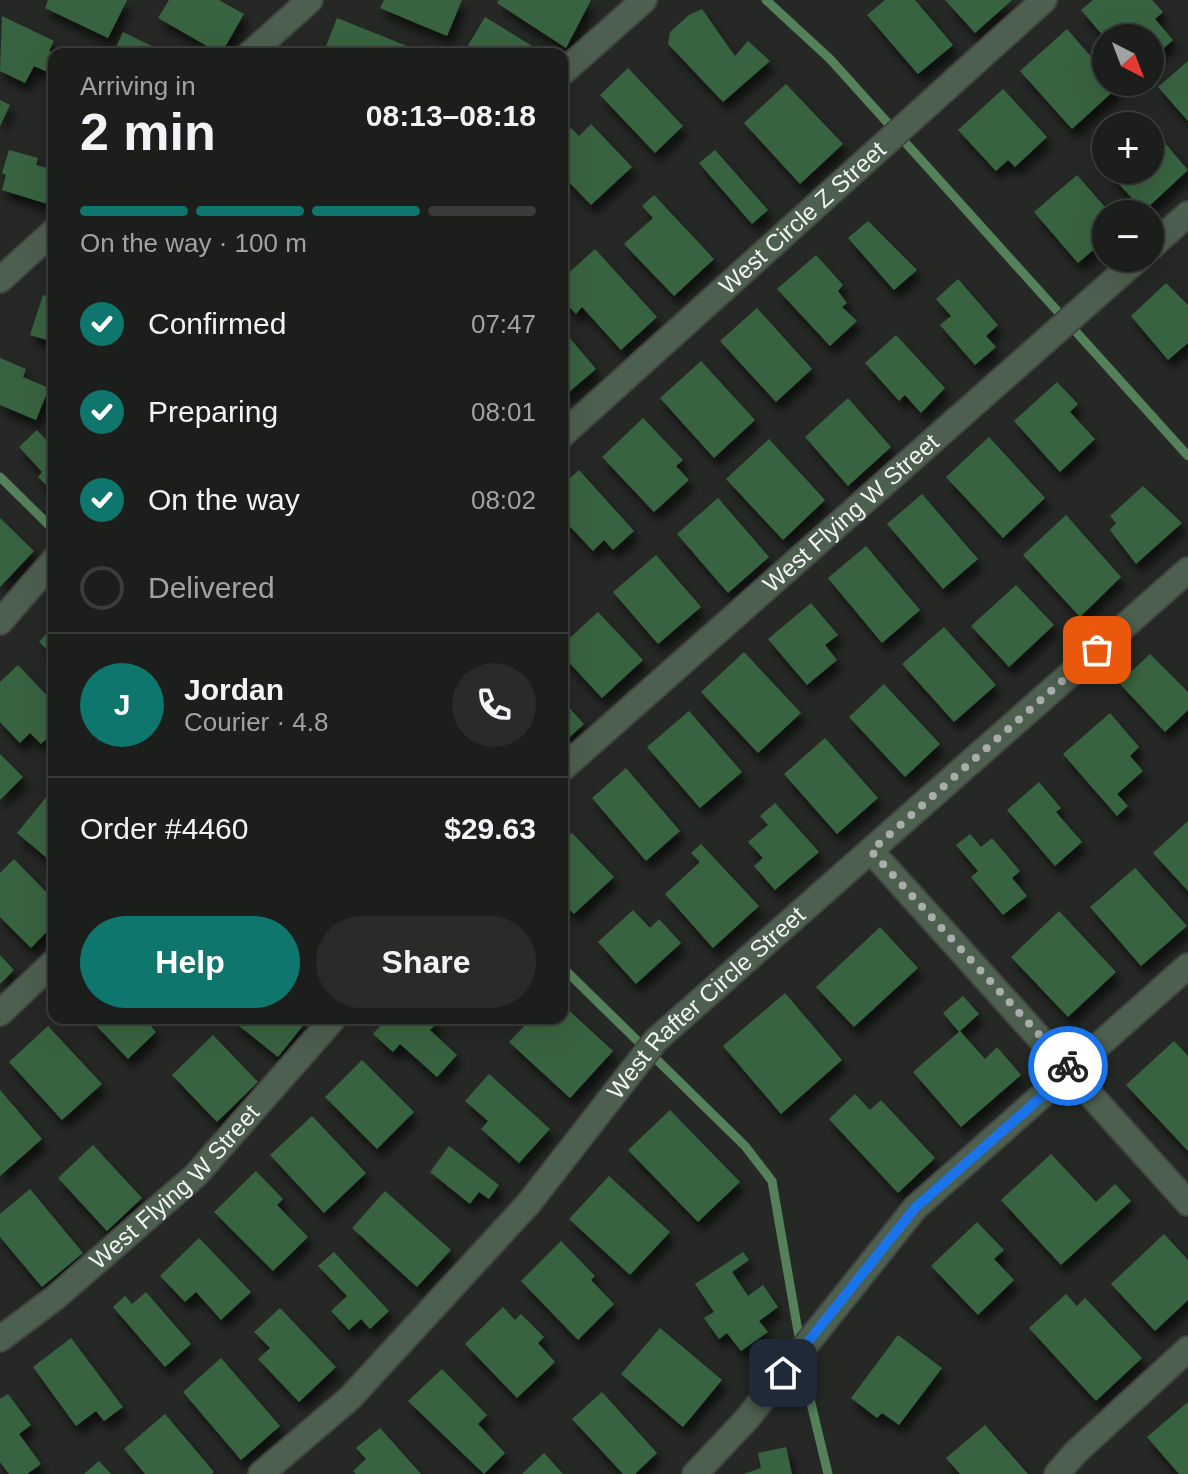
<!DOCTYPE html>
<meta charset="utf-8">
<style>
body{margin:0;font-family:Helvetica,sans-serif;background:#292b29;color:#f1f3f6;height:100vh;display:flex;flex-direction:column;font-size:30px;white-space:nowrap}
*{box-sizing:border-box;margin:0}
p{font-size:26px;color:#a0a2a3}
.icon{flex:none;width:44px;height:44px;fill:none;stroke:currentColor;stroke-width:2;stroke-linecap:round;stroke-linejoin:round}
.map{position:relative;flex:1;overflow:hidden}
.details{position:absolute;left:48px;top:48px;width:520px;height:976px;display:flex;flex-direction:column;background:#1c1e1c;border-radius:16px;box-shadow:0 8px 32px #0002,0 0 0 2px #3a3c3b}
.details>*{flex:none}
.needle{width:52px;rotate:138deg}
.controls{position:absolute;left:1092px;top:24px;display:grid;gap:16px}
.controls a{display:grid;place-items:center;width:72px;height:72px;border-radius:50%;background:#1c1e1c;box-shadow:0 8px 32px #0002,0 0 0 2px #3a3c3b;font-size:40px}
.pin{position:absolute;display:grid;place-items:center;width:68px;height:68px;color:#fff;margin:-34px;border-radius:16px;box-shadow:0 4px 12px #0006}
.courier{position:absolute;display:grid;place-items:center;width:80px;height:80px;margin:-40px;border:6px solid #1a73e8;border-radius:50%;background:#fff;color:#222;box-shadow:0 2px 10px #0007}
.headline em{font-style:normal;font-weight:600}
.headline div{display:flex;flex-direction:column-reverse}
.headline{display:flex;align-items:center;justify-content:space-between;height:136px;padding:0 32px}
h1{font-size:52px;font-weight:600;line-height:60px}
.bar{display:grid;grid-template-columns:repeat(4,1fr);gap:12px 8px;align-content:center;height:96px;padding:0 32px}
.bar i{height:10px;border-radius:6px;background:#3a3c3b}
.bar .selected{background:#0f766e}
.bar p{grid-column:span 4}
.line{display:flex;align-items:center;gap:20px;padding:0 32px;border-top:2px solid #3a3c3b}
.line div{flex:1}
.round{display:grid;place-items:center;flex:none;width:84px;height:84px;border-radius:42px;background:#292b29}
ol{padding:0 32px;list-style:none}
li{display:flex;align-items:center;gap:24px;height:88px}
li p{margin-inline-start:auto}
li .icon{padding:8px;border-radius:50%;background:#0f766e;color:#fff;stroke-width:4}
li:last-child{color:#a0a2a3}
li i{width:44px;height:44px;border:4px solid #3a3c3b;border-radius:50%}
.button{display:flex;gap:16px;margin-top:auto;padding:16px 32px}
.button a{flex:1;height:92px;border-radius:48px;background:#0f766e;color:#fff;font-size:32px;font-weight:600;line-height:92px;text-align:center}
.button a+a{background:#292b29;color:#f1f3f6}
.map>svg:first-child{display:block}
.lines{fill:none;stroke-linecap:round;stroke-linejoin:round}
.stream{stroke:#55815a;stroke-width:9}
.building{fill:#39643f;filter:url(#shadow)}
.street-casing{stroke:#424542;stroke-width:28}
.street{stroke:#4d5f4f;stroke-width:24}
.done{stroke:#aaadab;stroke-width:8;stroke-dasharray:0 14.4}
.route{stroke:#1a73e8;stroke-width:10}
.labels{text-anchor:middle;stroke-width:8;stroke-linejoin:round;paint-order:stroke}
.street-label{font-size:24px;fill:#f2f4f3;stroke:#252825}
</style>
<div class="map">
<svg width="1188" height="1474" viewBox="0 0 1188 1474">
<defs>
<filter id="shadow"><feDropShadow dx="5" dy="9" stdDeviation="4" flood-color="#0009"/></filter>
</defs>
<rect width="100%" height="100%" fill="#252825"/>
<g class="lines">
<!-- stream -->
<path class="stream" d="M766,0L830,59L1188,456
M0,477L54,530
M562,967L745,1146L772,1181L809,1395L828,1474"/>
</g>
<!-- building -->
<path class="building" d="M48,0H127L108,38L45,8Z
M169,0H219L244,14L221,54L158,18Z
M384,0H462L447,36L380,8Z
M499,0H591L566,48L497,3Z
M885,0H915L953,45L918,74L867,15Z
M945,0H1012L975,33Z
M1093,0H1152L1163,12L1155,19L1173,40L1150,60V38H1105L1081,10Z
M702,9L735,56L748,41L770,61L723,102L668,44L670,32L689,15Z
M2,16L54,41L49,51L54,53V75L34,66L25,83L0,71Z
M485,17L545,54H463Z
M337,18L417,50L415,54H323Z
M1067,29L1106,74V82H1113L1118,87L1072,129L1020,71Z
M123,32L168,54H113Z
M1188,61V121L1158,87Z
M628,68L683,126L655,153L600,95Z
M786,84L843,144L800,184L744,123Z
M1003,89L1047,137L1015,167L1008,160L996,171L958,130Z
M0,100L10,105L0,126Z
M591,124L632,167L591,205L562,175L566,168L562,163V137L571,128L579,136Z
M1164,142L1188,170L1144,211L1101,165L1106,161V170H1150V150L1152,153Z
M9,150L38,158L36,165L54,170V206L2,190L6,175L2,173Z
M715,150L768,210L752,224L699,163Z
M1077,175L1111,214H1106V239L1078,263L1034,212Z
M654,195L714,259L674,296L624,244L653,218L642,206Z
M868,221L917,270L894,290L848,238Z
M595,249L657,317L621,350L582,307L576,314L562,299V279Z
M816,255L843,285L838,291L847,303L842,307L857,321L830,346L777,289Z
M958,279L998,325L986,336L996,347L975,365L940,325L951,316L936,299Z
M1166,283L1188,305V343L1168,360L1131,316Z
M43,295L54,298V342L30,335Z
M757,308L812,369L776,402L720,341Z
M562,329L596,369L562,398Z
M896,335L945,388L921,413L905,395L899,401L865,363Z
M0,358L26,369L23,377L49,388L36,420L0,405Z
M701,361L755,420L714,458L660,398Z
M1057,382L1078,404L1070,412L1095,439L1060,472L1014,421Z
M848,398L891,447L848,486L805,437Z
M643,418L683,460L676,466L689,480L654,512L602,457Z
M37,430L51,445L54,442V493L38,477L42,472L19,447Z
M989,437L1045,498L1003,538L946,477Z
M769,439L825,500L783,540L726,479Z
M579,470L634,531L613,550L604,540L593,551L562,518V485Z
M1143,486L1182,523L1136,564L1110,530L1116,523L1110,516Z
M922,494L978,559L943,589L887,524Z
M718,498L769,557L728,593L677,534Z
M1066,515L1121,577L1080,617L1023,555Z
M0,518L34,551L0,587Z
M866,546L920,610L882,643L828,578Z
M656,555L701,607L658,644L613,592Z
M1016,585L1054,625L1009,667L971,626Z
M811,603L838,635L825,645L837,660L807,685L768,639Z
M598,612L643,660L602,698L562,655V645Z
M54,625V656L39,642Z
M944,627L996,685L954,722L902,664Z
M744,652L801,713L758,753L701,692Z
M1150,654L1188,692V710L1165,732L1119,683Z
M18,665L54,703V732L41,744L30,733L20,743L0,722V682Z
M884,684L940,744L905,777L849,717Z
M562,700L584,724L562,744Z
M689,711L742,772L700,808L647,747Z
M1110,713L1139,747L1130,756L1143,771L1117,794L1128,806L1117,816L1063,754Z
M825,738L878,798L837,834L784,774Z
M0,754L23,777L0,800Z
M626,768L680,831L646,861L592,798Z
M1039,782L1061,808L1056,812L1082,842L1055,866L1007,810Z
M48,795L54,800V864L17,833Z
M775,803L819,852L775,890L754,866L763,858L748,842L768,825L760,816Z
M1188,821V891L1153,853Z
M572,833L614,877L574,914L562,902V842Z
M970,834L981,847L992,838L1020,871L1012,878L1027,896L1003,915L971,877L978,871L956,845Z
M701,844L759,906L713,948L665,894L700,862L691,853Z
M14,859L54,900V924L31,948L0,917V873Z
M1135,868L1187,926L1141,966L1090,907Z
M633,910L650,928L659,919L681,943L636,984L598,942Z
M1059,911L1116,972L1068,1017L1011,957Z
M880,927L918,968L854,1027L816,987Z
M0,955L14,970L0,984Z
M785,993L842,1060L781,1114L723,1046Z
M963,996L979,1014L959,1032L943,1013Z
M562,1004L613,1051L570,1098L509,1042L532,1018H562Z
M89,1018H144L156,1032L128,1059Z
M229,1018H309L278,1057Z
M387,1018H434L438,1022L430,1030L457,1055L437,1077L400,1044L393,1052L373,1034Z
M48,1026L102,1084L62,1120L9,1062Z
M960,1031L985,1059L997,1047L1021,1075L961,1127L913,1072Z
M213,1035L258,1082L217,1122L172,1075Z
M1174,1041L1188,1056V1151L1126,1085Z
M362,1060L414,1112L377,1149L325,1097Z
M489,1074L550,1129L519,1163L481,1129L488,1121L465,1101Z
M0,1090L42,1139L0,1176Z
M855,1094L870,1110L881,1100L935,1158L898,1193L829,1119Z
M670,1110L740,1182L698,1222L628,1150Z
M312,1116L366,1173L324,1213L270,1155Z
M93,1145L142,1198L107,1231L58,1178Z
M449,1146L499,1185L489,1199L479,1192L470,1204L430,1172Z
M1051,1154L1096,1202L1115,1184L1131,1201L1061,1265L1001,1200Z
M256,1171L283,1199L277,1205L308,1237L273,1271L214,1212Z
M609,1176L670,1232L630,1275L569,1219Z
M30,1189L83,1253L42,1287L0,1237V1214Z
M385,1191L451,1250L417,1287L352,1228Z
M977,1222L1004,1250L994,1259L1014,1280L978,1315L931,1266Z
M1164,1234L1188,1260V1300L1155,1331L1111,1284Z
M199,1238L251,1292L221,1320L196,1292L185,1302L160,1276Z
M561,1241L595,1276L591,1280L614,1304L578,1340L521,1281Z
M334,1252L389,1311L370,1329L361,1319L349,1330L331,1311L347,1296L318,1266Z
M743,1252L749,1260L732,1272L748,1296L763,1285L778,1307L759,1321L768,1332L741,1351L727,1333L719,1339L704,1318L714,1312L695,1284Z
M146,1292L191,1344L165,1367L113,1307L125,1296L132,1304Z
M1066,1294L1077,1306L1085,1298L1142,1358L1096,1401L1029,1328Z
M503,1307L515,1320L521,1314L544,1337L538,1343L555,1362L517,1398L465,1344Z
M280,1308L336,1367L299,1402L258,1359L270,1348L254,1332Z
M660,1328L722,1380L683,1427L621,1374Z
M898,1335L942,1368L899,1425L882,1413L877,1418L851,1398Z
M71,1338L123,1407L104,1421L96,1411L76,1426L33,1367Z
M221,1358L280,1426L241,1460L183,1392Z
M442,1369L487,1415L478,1424L505,1453L484,1474L408,1401Z
M602,1392L657,1453L635,1474H623L572,1419Z
M8,1394L31,1425L19,1434L41,1464L27,1474H9L0,1462V1399Z
M1188,1402V1474H1179L1147,1437Z
M165,1414L214,1472L212,1474H145L124,1449Z
M985,1425L1028,1474H960L946,1458Z
M380,1428L421,1474H356L353,1471L366,1459L356,1448Z
M786,1447L792,1474H744L761,1468L758,1453Z
M544,1453L563,1474H522Z
M99,1461L111,1474H84Z"/>
<g class="lines">
<defs>
<g id="street">
<path d="M250,54L310,0"/>
<path d="M562,73L644,0"/>
<path d="M1150,248L1188,214"/>
<path d="M0,280L54,231"/>
<path id="s1" d="M562,435L1044,0"/>
<path d="M0,622L54,560"/>
<path id="s2" d="M562,769L1139,258"/>
<path d="M871,851L1188,1203"/>
<path d="M0,1013L54,962"/>
<path id="s3" d="M0,1339L56,1297L196,1175L334,1018"/>
<path id="s4" d="M261,1474L350,1398L529,1203L656,1040L1188,570"/>
<path d="M695,1474L746,1420L915,1208L1188,966"/>
<path d="M1057,1474L1075,1453L1188,1349"/>
</g>
</defs>
<!-- street casing -->
<use href="#street" class="street-casing"/>
<!-- street -->
<use href="#street" class="street"/>
</g>
<g class="lines">
<!-- done -->
<path class="done" d="M1068,1066L871,851L1097,650"/>
<!-- route -->
<path class="route" d="M783,1373L915,1208L1072,1070L1068,1066"/>
</g>
<g class="labels">
<!-- street labels -->
<g class="street-label">
<text dy="8" stroke="none"><textPath href="#s1" startOffset="324">West Circle Z Street</textPath></text>
<text dy="8" stroke="none"><textPath href="#s2" startOffset="386">West Flying W Street</textPath></text>
<text dy="8" stroke="none"><textPath href="#s4" startOffset="650">West Rafter Circle Street</textPath></text>
<text dy="8" stroke="none"><textPath href="#s3" startOffset="232">West Flying W Street</textPath></text>
</g>
</g>
</svg>
<div class="controls">
<a><svg class="needle" viewBox="-14 -14 28 28"><path d="M0-13l5 13h-10z" fill="#e53935"/><path d="M0 13l5-13h-10z" fill="#a0a2a3"/></svg></a>
<a>+</a>
<a>−</a>
</div>
<div class="pin" style="left:1097px;top:650px;background:#ea580c"><svg class="icon" aria-label="bag" viewBox="0 0 24 24"><path d="M5 8h14l-1 12H6zM9 8a3 3 0 0 1 6 0"/></svg></div>
<div class="pin" style="left:783px;top:1373px;background:#1f2937"><svg class="icon" aria-label="home" viewBox="0 0 24 24"><path d="M3 11l9-7 9 7M6 9v11h12V9"/></svg></div>
<div class="courier" style="left:1068px;top:1066px"><svg class="icon" aria-label="bike" viewBox="0 0 24 24"><circle cx="6" cy="16" r="4"/><circle cx="18" cy="16" r="4"/><path d="M6 16l4-8h5l3 8M10 8l3 8H6M13 5h3"/></svg></div>
<section class="details">
<div class="headline"><div><h1>2 min</h1><p>Arriving in</p></div><em>08:13–08:18</em></div>
<div class="bar"><i class="selected"></i><i class="selected"></i><i class="selected"></i><i></i><p>On the way · 100 m</p></div>
<ol>
<li><svg class="icon" aria-label="check" viewBox="0 0 24 24"><path d="M5 12l5 5 9-10"/></svg>Confirmed<p>07:47</p></li>
<li><svg class="icon" aria-label="check" viewBox="0 0 24 24"><path d="M5 12l5 5 9-10"/></svg>Preparing<p>08:01</p></li>
<li><svg class="icon" aria-label="check" viewBox="0 0 24 24"><path d="M5 12l5 5 9-10"/></svg>On the way<p>08:02</p></li>
<li><i></i>Delivered</li>
</ol>
<div class="line" style="height:144px"><b class="round" style="background:#0f766e;color:#fff">J</b><div><b>Jordan</b><p>Courier · 4.8</p></div><a class="round"><svg class="icon" aria-label="phone" viewBox="0 0 24 24"><path d="M5 4h4l2 5-3 2q2 4 5 5l2-3 5 2v4C11 20 4 13 5 4z"/></svg></a></div>
<div class="line" style="height:104px"><div>Order #4460</div><b>$29.63</b></div>
<div class="button"><a>Help</a><a>Share</a></div>
</section>
</div>
